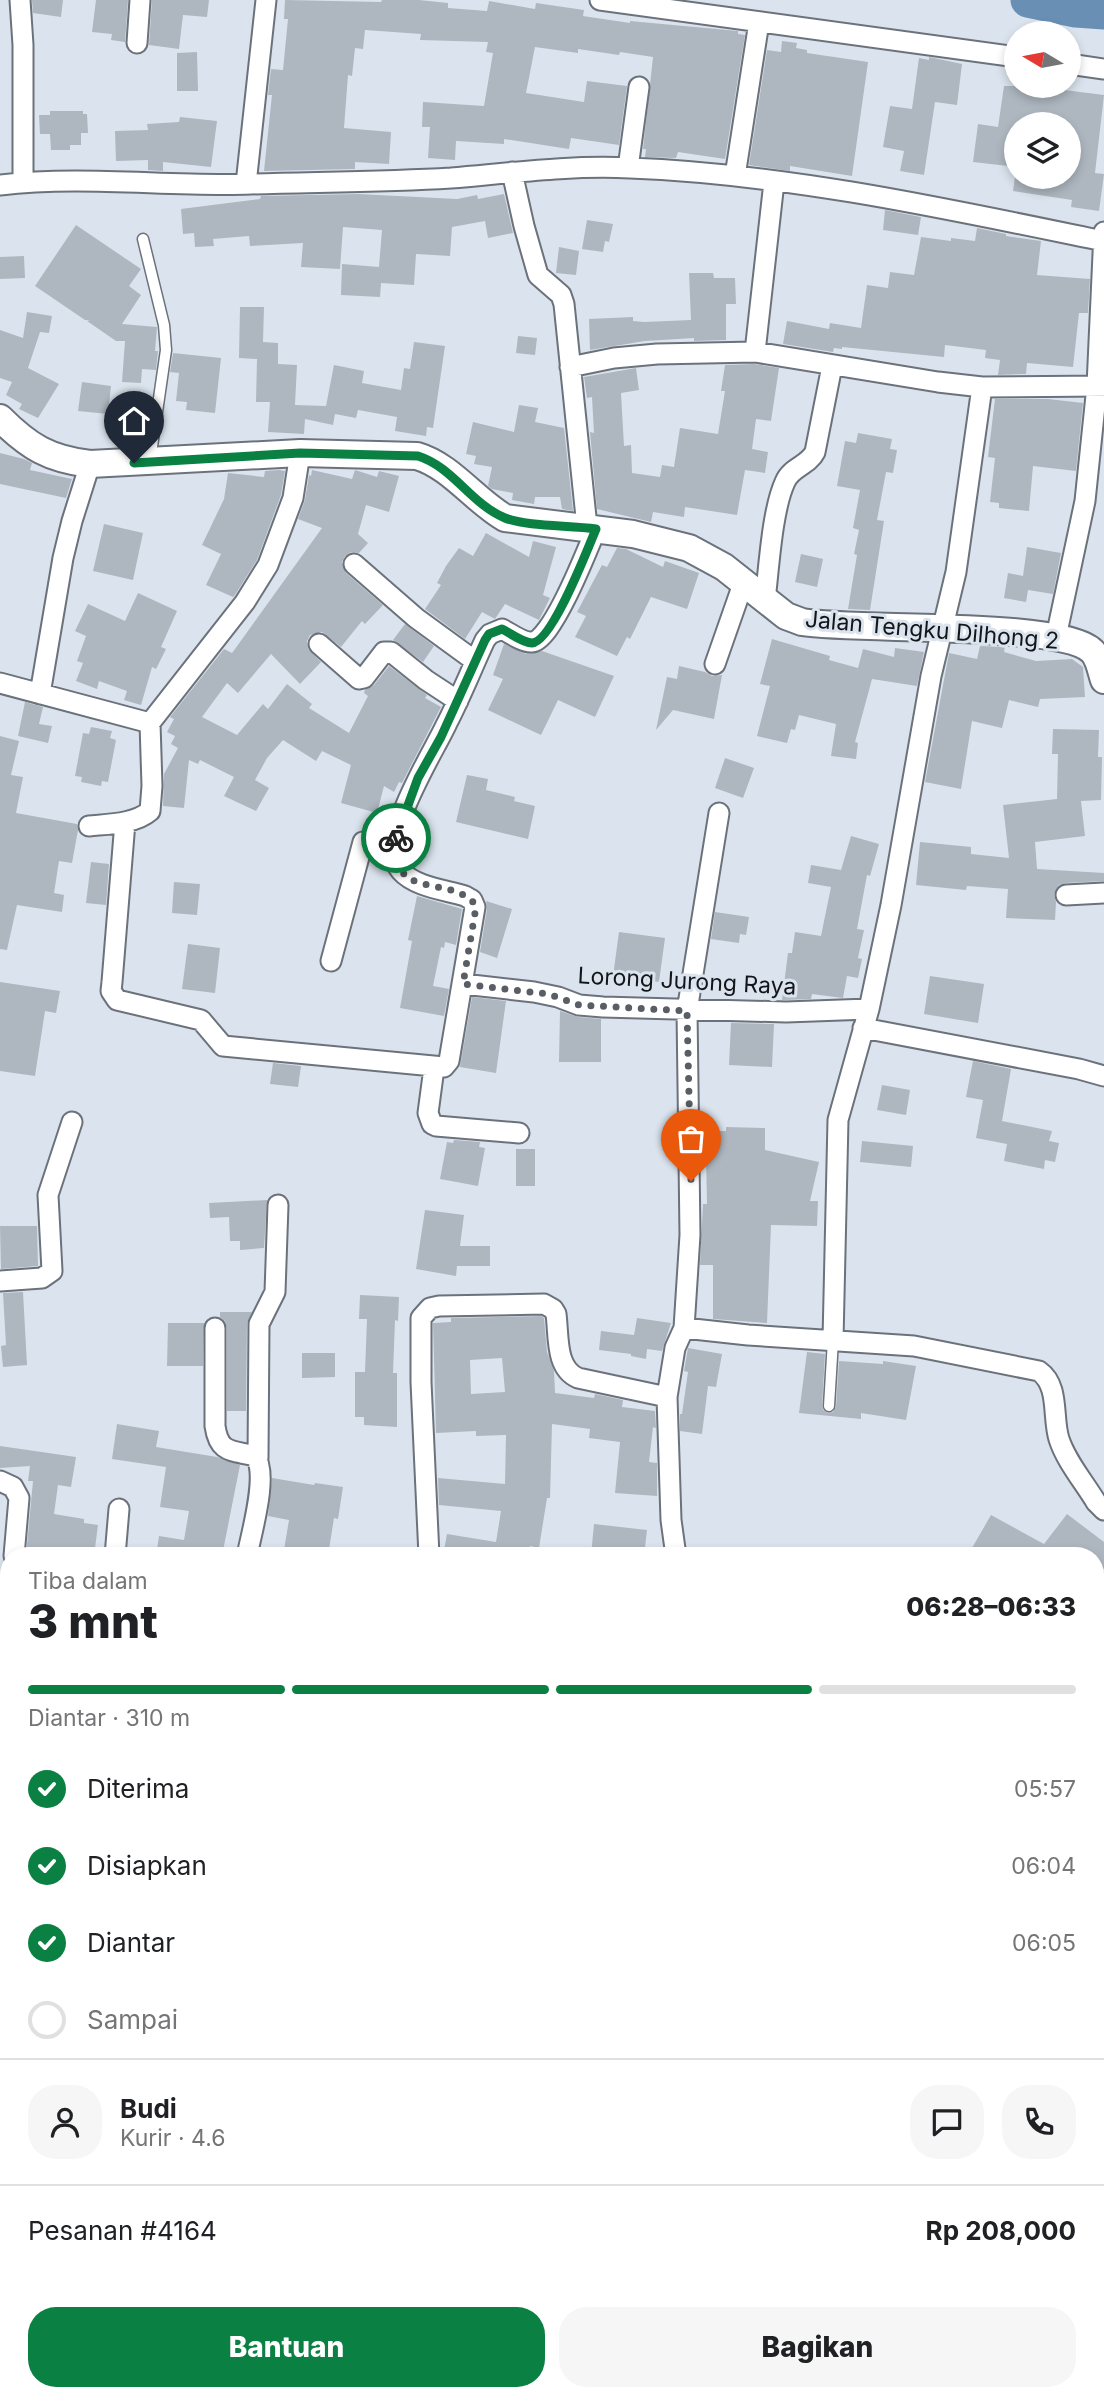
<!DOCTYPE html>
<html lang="id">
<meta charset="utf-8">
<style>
body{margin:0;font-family:Inter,sans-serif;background:#f6f6f6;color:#202124;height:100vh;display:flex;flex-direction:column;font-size:26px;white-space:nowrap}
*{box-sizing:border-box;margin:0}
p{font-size:23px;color:#757577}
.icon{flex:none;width:38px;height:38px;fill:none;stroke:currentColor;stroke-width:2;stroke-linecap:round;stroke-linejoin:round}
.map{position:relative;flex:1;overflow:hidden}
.sheet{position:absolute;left:0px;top:1547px;width:1104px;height:854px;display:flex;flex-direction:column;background:#fff;border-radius:28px 28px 0 0;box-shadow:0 4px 10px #0003}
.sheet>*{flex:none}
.needle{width:46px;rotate:280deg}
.controls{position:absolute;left:1004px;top:21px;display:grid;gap:14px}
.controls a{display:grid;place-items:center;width:77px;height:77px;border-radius:50%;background:#fff;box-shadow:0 4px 10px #0003;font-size:35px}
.pin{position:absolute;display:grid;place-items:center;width:60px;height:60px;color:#fff;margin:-72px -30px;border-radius:50% 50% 50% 0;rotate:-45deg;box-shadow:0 0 7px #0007}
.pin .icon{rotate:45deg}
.courier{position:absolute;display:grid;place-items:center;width:70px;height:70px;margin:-35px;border:5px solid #0b8043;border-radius:50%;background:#fff;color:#222;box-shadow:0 2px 9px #0007}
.head em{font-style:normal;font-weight:800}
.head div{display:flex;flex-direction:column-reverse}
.head{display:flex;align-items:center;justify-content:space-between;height:119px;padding:0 28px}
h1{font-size:46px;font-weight:800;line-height:52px}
.bar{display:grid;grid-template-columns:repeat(4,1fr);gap:10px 7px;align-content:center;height:84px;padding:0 28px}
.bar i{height:9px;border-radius:5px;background:#e0e0e0}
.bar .selected{background:#0b8043}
.bar p{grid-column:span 4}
.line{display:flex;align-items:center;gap:18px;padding:0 28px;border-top:2px solid #e0e0e0}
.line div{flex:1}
.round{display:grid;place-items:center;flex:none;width:74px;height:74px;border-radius:28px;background:#f6f6f6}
ol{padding:0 28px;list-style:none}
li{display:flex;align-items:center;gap:21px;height:77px}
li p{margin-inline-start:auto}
li .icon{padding:7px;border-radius:50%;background:#0b8043;color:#fff;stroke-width:4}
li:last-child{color:#757577}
li i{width:38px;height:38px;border:4px solid #e0e0e0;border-radius:50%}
.cta{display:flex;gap:14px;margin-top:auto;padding:14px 28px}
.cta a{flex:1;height:80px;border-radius:28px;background:#0b8043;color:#fff;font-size:28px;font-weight:800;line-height:80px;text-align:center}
.cta a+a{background:#f6f6f6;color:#202124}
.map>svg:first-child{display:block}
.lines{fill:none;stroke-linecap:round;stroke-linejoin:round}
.river{stroke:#6a8fb5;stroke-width:35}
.building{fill:#aeb7c0;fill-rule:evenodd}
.lane-casing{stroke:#6b727b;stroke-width:13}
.street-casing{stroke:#6b727b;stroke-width:23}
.secondary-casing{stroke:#6b727b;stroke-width:30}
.lane{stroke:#fff;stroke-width:10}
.street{stroke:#fff;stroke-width:19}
.secondary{stroke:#fff;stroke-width:26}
.done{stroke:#595e64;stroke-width:7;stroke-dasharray:0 12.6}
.route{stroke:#0b8043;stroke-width:9}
.labels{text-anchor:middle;stroke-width:6;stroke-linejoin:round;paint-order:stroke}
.street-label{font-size:23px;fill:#131619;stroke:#dbe4ee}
</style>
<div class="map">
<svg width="1104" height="2401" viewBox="0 0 1104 2401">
<rect width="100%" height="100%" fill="#dbe4ee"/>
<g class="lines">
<!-- river -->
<path class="river" d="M1028,0L1076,10L1104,12"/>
</g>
<!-- building -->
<path class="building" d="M32,0H63L61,17L33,13Z
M96,0H128L125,42L111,40L112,34L92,32Z
M152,0H209L207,17L183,15L179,49L149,45Z
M285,0L381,2L382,0H419L448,3V8L487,11L489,1L535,9L536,3L584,10L583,16L630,23V21L738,31V34L745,35L725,159L678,152L676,158L645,157L646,149H643L653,57L620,52L619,55L578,49V53L535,47L526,93L584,102L587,81L627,86L619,145L571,138L569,149L504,139V144L456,141L455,160L428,158L430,127H422L423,102L484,106L493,53L486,52L488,42L420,40L421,34L365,30L363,49L355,48L352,76L348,75L344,128L391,132L389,164L355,162V169L264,171L272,95H268L271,69L283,70L288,19H284Z
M782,41L797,43L796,48L807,50V53L868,62L852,176L790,166V171L749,165L767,50L781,52Z
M197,52L198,91H177V53Z
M929,57L962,64L957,105L935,102L924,175L900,171L904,151L883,147L890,106L912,109L919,58L929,60Z
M1004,86H1032L1104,95L1095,173L1104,174L1099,211L1071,207L1072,200L1013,191L1015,177H1069V124H1017V167L973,162L978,124L998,127Z
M50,111H83V114H87L88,133H81V145H70V150H51L50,134H40L39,115H50Z
M180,117L217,121L211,167L163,162V171L148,170V160L116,161L115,131L148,130L147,124L179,122Z
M358,194L457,199L477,195L478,199L504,194L513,233L488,238L485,221L452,227L450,256L416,254L414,285L381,283L380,297L341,295L342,264L379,267L382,230L343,227L340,269L301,267L303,243L250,246L249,236L213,239L214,246L195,247L194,233L183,234L181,209L260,199L261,196Z
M885,210L921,217L918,235L883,230Z
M587,220L613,224L609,242L605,241L603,252L582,249Z
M76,225L141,269L129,286L141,295L122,324L157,327L155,351H158L156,370L142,369L141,383L122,382L125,341H116L87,321L90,320H85L35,286Z
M977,228L1006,234V236L1041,241L1037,275L1090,279L1088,313H1079L1073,367L1027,363L1026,374L998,375L1000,360L985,358L986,350L945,345L944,357L842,347V349L834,348L833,352L783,344L787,321L829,329L830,323L861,328L867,285L888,288L890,272L914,275L921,237L951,241V238L975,241Z
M559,247L579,251L576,275L556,273Z
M24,256L25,278L0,279V257Z
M689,273H713L714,278H735L736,304H726V340L694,341V338L645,341L590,350L589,319L633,317V321L644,322L691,320Z
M240,307H264L263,342L278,343V364L297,365L295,405L326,406L334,365L364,371L362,383L401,390L404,368L410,369L414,342L445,346L433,428L427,427L426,436L395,431L397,417L358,410L356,418L335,414L333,425L305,419L304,434L268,432L270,402H256L257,359L239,358Z
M27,312L52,316L49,333L40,332L28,368L59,384L38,418L19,409L22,404L6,395L12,382L0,378V330L23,338Z
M518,336L537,338L535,355L516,353Z
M173,353L221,358L215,413L186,410L187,402L176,401L179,373L170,372Z
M754,364L779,368L771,421L756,419L752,449L768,452L765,473L745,470L737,515L685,507L684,517L653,512L651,522L597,509L590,432L594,433L592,397L587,398L584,377L636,368L639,390L621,393L624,446L631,445L632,473L660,477L662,465L674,467L680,428L718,434L725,391H721L725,365Z
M82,382L111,386L108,414L78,411Z
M995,399H1048L1083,403L1076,471L1033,466L1029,511L999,508V503L990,502L995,458L988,457Z
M519,405L538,408L535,422L564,428L573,511L562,509L560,497H535L534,504L512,500L513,493L492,489L488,486L492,467L474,464L476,456L466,454L473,422L514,432Z
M858,433L892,439L890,449L897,450L893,473L886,472L877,520L884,521L870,610L848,609L857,555L854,554L859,530L853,528L860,490L837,486L845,441L856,443Z
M0,453L24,459L32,463L30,470L72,479L66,498L0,484Z
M279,470L285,471L281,495L257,560L235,595L233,597L206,585L221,554L202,545L224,499L228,473L264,477L265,471Z
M312,470L352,479L355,470L377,477L379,471L399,476L389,512L366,505L358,534L368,543L359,553L351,552L345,556L342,562L346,573L383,605L365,624L362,621L341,647L322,632L310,635L307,641L308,649L321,662L300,684L271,654L238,693L227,683L202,717L237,735L263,704L268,709L287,684L312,704L309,708L349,733L368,696L364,693L365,690L374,685L389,666L427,695L425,698L441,707L402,783L399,782L394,792L384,786L377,813L341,803L351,765L322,751L316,761L283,740L267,758L255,780L269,788L256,811L224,796L234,777L200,760L198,764L189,760L184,808L163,806L164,774L178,748L171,744L175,736L167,732L174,719L170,717L224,649L232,653L235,649L322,528L298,519L305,500L309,475L311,476Z
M104,524L143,533L133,580L93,571Z
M486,533L529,557L533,541L556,547L543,595L550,598L539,620L505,604L495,619L482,612L465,639L425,609L441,585L437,583L446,566L459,548L473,556Z
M1027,547L1061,553L1053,594L1028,590L1026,602L1004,598L1008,573L1023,576Z
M617,548L626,549L663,567L665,561L699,573L687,609L651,597L630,639L627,637L617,656L575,637L586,616L577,612L602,565L607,567Z
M801,554L823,559L817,587L795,582Z
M138,593L177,611L161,647L166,649L156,669L152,667L141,705L124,700L127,691L99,681L97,689L76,681L83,663L77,661L86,636L75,631L88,604L125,621Z
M405,624L434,646L423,662L393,640Z
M772,639L830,656L829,660L858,668L863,649L894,657L895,648L924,652L917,686L872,679L855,742L858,743L856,759L831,756L836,724L799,715L795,730L791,729L787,743L757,736L770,686L760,684Z
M504,644L526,654L542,651L614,676L595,717L558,700L541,735L488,710L503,679L493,675Z
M980,646L1005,647L1004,652L1036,661L1072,659L1083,667L1085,697L1040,699L1038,707L1009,700L1002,728L972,721L961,789L925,782L949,653L977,659Z
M679,666L705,672L712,676L722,675L714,719L673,710L656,730L667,677L677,679Z
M25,702L43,707L39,724L52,726L48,743L18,736Z
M91,727L112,731L110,738L116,740L108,782L102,781L101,786L81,782L82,777L75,776L83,733L89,734Z
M1053,729L1099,730L1098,757H1102L1101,800L1081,801L1085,836L1035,842L1037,869L1104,873V881L1065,883L1059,885L1054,895L1056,902L1055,920L1006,918L1008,889L967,886L966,890L916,885L920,842L971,847V854L1009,858L1003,805L1057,799L1058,754H1052Z
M0,736L19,741L11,775L23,777L16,813L77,824L78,830L72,863L59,861L54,893L64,895L62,912L17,905L7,950L0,949Z
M725,758L754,768L743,798L715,788Z
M467,775L488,779L486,790L515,797L514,801L535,806L528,839L456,822Z
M851,836L879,844L870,876L867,875L857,929L864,930L858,958L862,959L858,978L847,976L843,998L812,994L811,999L782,1000L788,953H792L795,932L821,936L831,887L808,883L811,865L841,870Z
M91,862L109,864L106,905L86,903Z
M174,882L200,884L197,915L172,913Z
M417,896L462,909L456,945L445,942L444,948L441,947L433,986L449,989L444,1016L400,1008L412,941L408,940Z
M486,901L512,909L497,958L480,952L487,909Z
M715,912L749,917L746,935L740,934L739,943L711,939Z
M619,932L665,938L659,982L613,976Z
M188,944L220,948L215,993L182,989Z
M930,976L984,984L978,1023L924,1014Z
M0,982L60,991L56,1013L45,1011L35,1076L0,1071Z
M472,997L506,1001L496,1073L460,1067Z
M560,1011L578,1017L601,1019V1062H559Z
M731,1023L774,1024L772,1067L729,1065Z
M973,1061L1011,1069L1002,1121L1052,1131L1049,1141L1059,1143L1055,1162L1045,1160L1044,1169L1004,1161L1007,1144L976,1138L983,1100L966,1097Z
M273,1063L301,1066L298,1087L270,1084Z
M882,1085L910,1090L906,1115L877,1110Z
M726,1127L765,1128V1150L819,1162L810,1201H818L817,1226L771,1225L767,1323L713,1319V1265H700L703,1204H707L706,1157H715V1131H726Z
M454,1140L480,1142L479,1147L485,1148L478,1186L440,1179L447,1142L453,1143Z
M862,1141L913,1146L911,1167L860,1162Z
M516,1149H535V1186H516Z
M267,1200L264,1248L240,1250V1241H230L229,1217L210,1218L209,1203Z
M425,1210L464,1215L460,1246H490V1266H457L456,1276L416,1269Z
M0,1226H37L38,1266L1,1269Z
M23,1292L27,1365L3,1367L1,1346L6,1345L3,1293Z
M360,1295L399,1297L398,1321L395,1320L393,1373H397V1427L364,1425V1417H355V1372H365L367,1319H359Z
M220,1312H252L247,1324L246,1411H227V1328L225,1321L220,1317Z
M541,1316L544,1318L547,1352L554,1371L555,1393L594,1398L595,1394L623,1400L622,1407L655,1411L656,1428L653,1427L649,1462L657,1463V1496L615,1493L620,1442L589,1438L590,1429L552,1424L550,1498H547L539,1548L530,1546L528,1556H443L447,1534L496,1542L501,1511L439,1505L438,1478L505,1484L506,1435L476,1436V1431L436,1433L433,1323L451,1322V1318ZM502,1358L505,1392L471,1394L470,1360Z
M637,1318L671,1323L662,1351L647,1349L646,1359L631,1356V1354L599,1350L601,1331L634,1335Z
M168,1323H204L203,1366H167Z
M688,1348L722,1354L716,1387L708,1386L702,1434L680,1431V1414H682L688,1372L684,1371Z
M807,1352L825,1354L822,1406L823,1410L828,1413L833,1412L836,1407L839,1361L883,1364V1361L916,1366L906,1420L861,1413V1419L799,1413Z
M302,1353H335V1377L302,1378Z
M117,1424L159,1431L156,1447L217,1457L240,1465L222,1556H156L159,1536L184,1540L189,1511L160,1507L166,1467L112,1459Z
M0,1446L76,1457L71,1487L58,1485L54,1514L84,1519V1523L98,1525L94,1556L50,1551V1556H26L33,1481H28L30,1466L0,1468Z
M272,1478L314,1485L315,1483L343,1487L338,1519L334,1518L328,1556H283L289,1520L268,1516Z
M1067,1514L1104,1542V1569L1096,1563V1556H985L972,1548L991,1515L1044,1544Z
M594,1524L647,1530L644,1556L591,1555Z"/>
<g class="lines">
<defs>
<path id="lane" d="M143,239L164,325L166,350L150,460
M829,1406L833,1340"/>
<path id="street" d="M20,0L23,45V182
M600,0L1017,57
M137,43L140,0
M1069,64L1104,69
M628,168L639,87
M512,172L524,226L538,275L561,295L564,304L587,527
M735,176L759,22
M246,184L266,0
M0,185C83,175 168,187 251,184C318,182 385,182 451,178C511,173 570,165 630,168C788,174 948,209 1103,241
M755,352L774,182
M570,367L614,358L657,354L755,352L938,382L982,387L1104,386
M354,564L416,618L475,661
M765,600C769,568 772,510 785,482C791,467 808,466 815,452L832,366
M1056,637L1085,501L1097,386L1104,232
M319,644L359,679L364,678L384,652H391L426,680L458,701
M715,664L743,584
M0,683L150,723L245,602L268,565L293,498L300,453
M40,694L63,558L72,521L90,464
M125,822L112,982L111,991L117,1000L201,1020L223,1046L444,1067L449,1061L475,907L472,900L465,896C446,890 415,887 401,871C375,842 434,752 447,723C461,696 472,668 485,640L490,634L502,629C510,633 523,643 532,642C552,641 588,548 596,529
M89,826C108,824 135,824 150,811L152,786L150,723
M1066,895L1104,893
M331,961L363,842L395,850
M463,984L534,992L558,997L579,1005L603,1007L786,1012L869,1009
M863,1028L1079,1069L1104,1076
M434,1068L428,1113L432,1124L436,1126L519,1133
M0,1281L42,1278L52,1271L48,1195L72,1122
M215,1328V1426C219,1454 232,1450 255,1456C269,1474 251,1534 247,1556
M684,1328L748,1335L914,1346L1039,1371C1060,1386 1052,1417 1059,1439C1066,1461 1084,1482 1096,1502L1104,1510
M833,1340L838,1120L869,1009L891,905L931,676L956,572L982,387
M667,1397L675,1348L684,1328L690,1235L687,1011L719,813
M258,1458L259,1324L275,1292L278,1205
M0,1481L13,1487L19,1498L14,1556
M115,1556L119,1509
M429,1556L421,1382V1318L430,1308L439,1306L544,1304L553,1309L556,1314C559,1336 555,1368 578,1378L667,1397L671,1520L676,1556
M0,1644L6,1638L9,1616
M0,1700L9,1701
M1096,1726L1104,1727
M0,1760L9,1761
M1096,1895H1104
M0,2042H9
M0,2186L3,2187L0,2209
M519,2401L521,2392
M913,2401L914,2392"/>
<path id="secondary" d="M0,418C29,447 49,459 90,464L300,453L417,456C451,466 474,500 505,518L633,534L689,548L724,567L786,616L802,622C855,631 1061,621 1092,651C1099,658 1101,671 1104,680
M1096,2207L1104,2204
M1096,2241L1104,2239
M303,2401L339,2392
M440,2401L472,2392"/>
</defs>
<!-- lane casing -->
<use href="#lane" class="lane-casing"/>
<!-- street casing -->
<use href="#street" class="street-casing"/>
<!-- secondary casing -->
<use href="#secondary" class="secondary-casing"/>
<!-- lane -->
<use href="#lane" class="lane"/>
<!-- street -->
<use href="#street" class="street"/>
<!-- secondary -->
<use href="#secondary" class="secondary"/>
</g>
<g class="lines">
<!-- done -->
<path class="done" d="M396,838C389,902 447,874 474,903L475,913L463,984L548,994L579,1005L687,1011L691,1181"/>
<!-- route -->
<path class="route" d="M134,463L300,453L418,456C453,467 471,504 505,518C528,527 570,525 596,529C588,548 552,642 532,643C523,643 510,633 502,629L489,634L485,640L441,737L418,778L396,838"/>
</g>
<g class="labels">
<!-- street labels -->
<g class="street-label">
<text transform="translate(932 630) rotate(5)" y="8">Jalan Tengku Dilhong 2</text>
<text transform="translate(687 981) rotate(3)" y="8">Lorong Jurong Raya</text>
</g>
</g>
</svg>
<div class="controls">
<a><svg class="needle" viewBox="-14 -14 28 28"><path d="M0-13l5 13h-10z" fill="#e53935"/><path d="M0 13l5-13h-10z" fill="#757577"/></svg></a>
<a><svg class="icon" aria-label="layers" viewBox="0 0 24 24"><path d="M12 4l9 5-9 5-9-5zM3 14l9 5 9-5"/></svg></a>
</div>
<div class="pin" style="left:691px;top:1181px;background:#ea580c"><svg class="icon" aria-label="bag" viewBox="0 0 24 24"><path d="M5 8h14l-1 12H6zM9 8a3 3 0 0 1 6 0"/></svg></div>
<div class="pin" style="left:134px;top:463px;background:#1f2937"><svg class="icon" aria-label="home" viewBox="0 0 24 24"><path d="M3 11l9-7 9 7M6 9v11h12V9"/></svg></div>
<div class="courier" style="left:396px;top:838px"><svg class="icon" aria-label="bike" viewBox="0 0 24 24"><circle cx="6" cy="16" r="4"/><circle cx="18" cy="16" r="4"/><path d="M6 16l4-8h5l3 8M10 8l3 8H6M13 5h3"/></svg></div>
<section class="sheet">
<div class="head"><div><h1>3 mnt</h1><p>Tiba dalam</p></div><em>06:28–06:33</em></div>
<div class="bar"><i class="selected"></i><i class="selected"></i><i class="selected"></i><i></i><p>Diantar · 310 m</p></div>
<ol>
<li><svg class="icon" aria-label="check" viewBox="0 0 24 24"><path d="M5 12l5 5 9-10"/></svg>Diterima<p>05:57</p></li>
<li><svg class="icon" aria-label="check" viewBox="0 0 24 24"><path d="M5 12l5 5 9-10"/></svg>Disiapkan<p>06:04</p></li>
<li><svg class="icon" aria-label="check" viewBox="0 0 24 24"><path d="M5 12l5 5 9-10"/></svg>Diantar<p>06:05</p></li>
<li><i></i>Sampai</li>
</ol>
<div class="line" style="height:126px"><a class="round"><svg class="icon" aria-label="person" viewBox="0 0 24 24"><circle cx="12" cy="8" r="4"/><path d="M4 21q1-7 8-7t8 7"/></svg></a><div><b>Budi</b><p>Kurir · 4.6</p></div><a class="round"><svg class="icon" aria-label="chat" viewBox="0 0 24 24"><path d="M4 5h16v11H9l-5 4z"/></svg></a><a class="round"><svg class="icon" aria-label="phone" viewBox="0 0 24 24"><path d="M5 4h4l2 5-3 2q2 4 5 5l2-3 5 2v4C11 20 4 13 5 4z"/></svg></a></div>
<div class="line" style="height:91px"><div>Pesanan #4164</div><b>Rp 208,000</b></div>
<div class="cta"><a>Bantuan</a><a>Bagikan</a></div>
</section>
</div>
